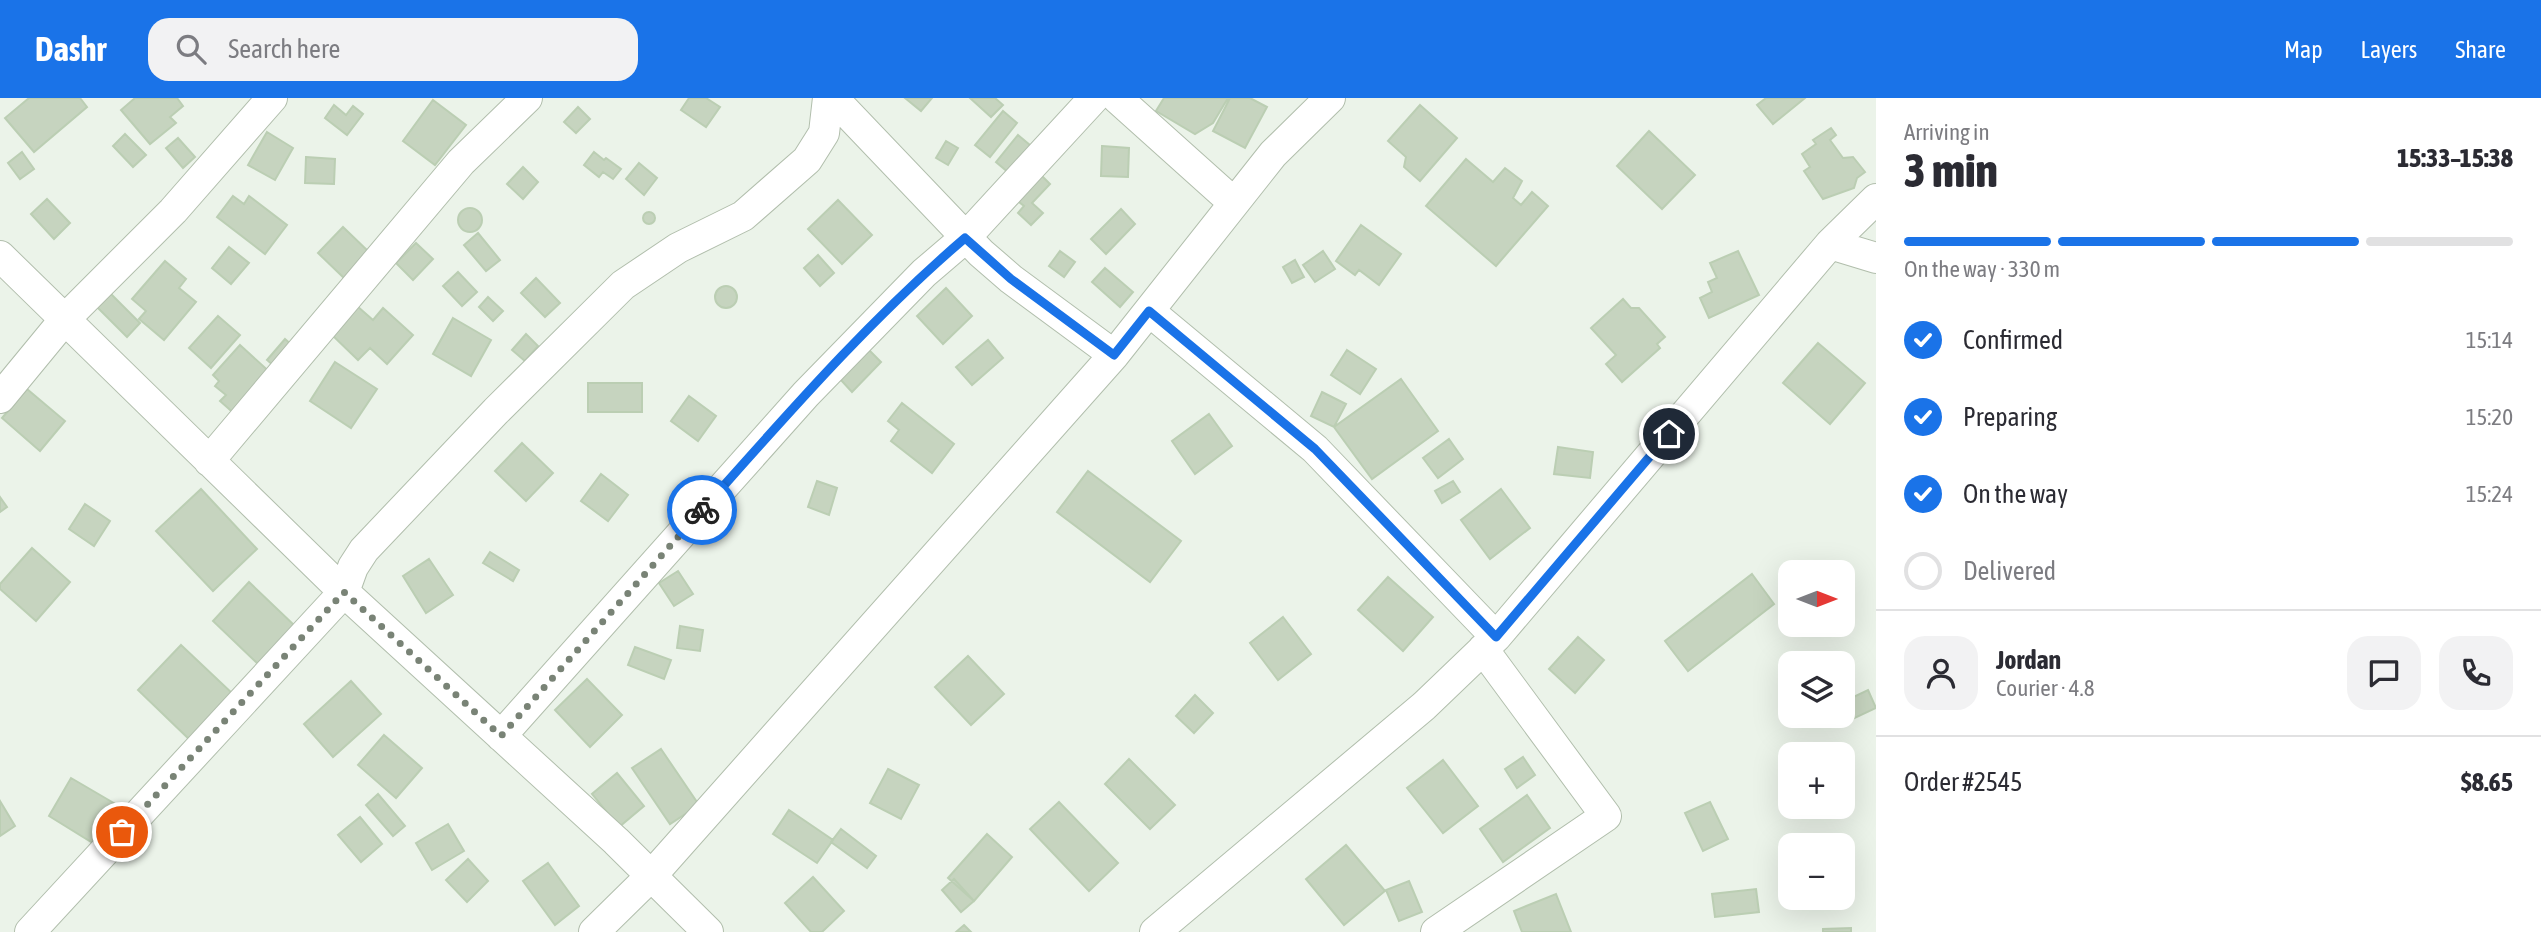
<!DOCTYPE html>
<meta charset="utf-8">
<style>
body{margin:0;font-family:"Asap Condensed",sans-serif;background:#f2f2f3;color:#2b2b33;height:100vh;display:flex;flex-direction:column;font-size:26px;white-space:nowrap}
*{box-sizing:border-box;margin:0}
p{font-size:23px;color:#7c7c81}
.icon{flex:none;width:38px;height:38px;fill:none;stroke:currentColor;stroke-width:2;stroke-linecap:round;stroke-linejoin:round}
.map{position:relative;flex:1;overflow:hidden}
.sheet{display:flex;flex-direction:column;background:#fff;width:665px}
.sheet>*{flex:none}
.needle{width:46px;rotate:90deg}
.tools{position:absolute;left:1778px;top:462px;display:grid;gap:14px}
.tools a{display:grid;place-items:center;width:77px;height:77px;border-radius:14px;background:#fff;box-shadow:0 7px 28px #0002;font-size:35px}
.pin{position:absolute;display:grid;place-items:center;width:60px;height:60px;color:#fff;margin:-30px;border:4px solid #fff;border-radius:50%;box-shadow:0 2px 7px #0007}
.courier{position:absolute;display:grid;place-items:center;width:70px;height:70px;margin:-35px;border:5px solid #1a73e8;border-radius:50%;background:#fff;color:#222;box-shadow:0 2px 9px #0007}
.overview em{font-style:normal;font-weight:800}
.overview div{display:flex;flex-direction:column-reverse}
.overview{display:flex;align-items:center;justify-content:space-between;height:119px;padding:0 28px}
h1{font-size:46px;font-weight:800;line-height:52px}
.bar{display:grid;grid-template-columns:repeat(4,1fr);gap:10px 7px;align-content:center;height:84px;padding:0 28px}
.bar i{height:9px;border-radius:5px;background:#e1e1e2}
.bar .current{background:#1a73e8}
.bar p{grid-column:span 4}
.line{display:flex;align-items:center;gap:18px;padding:0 28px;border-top:2px solid #e1e1e2}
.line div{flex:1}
.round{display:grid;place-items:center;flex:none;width:74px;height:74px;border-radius:21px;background:#f2f2f3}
ol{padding:0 28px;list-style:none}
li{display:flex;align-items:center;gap:21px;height:77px}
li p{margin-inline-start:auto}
li .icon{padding:7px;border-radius:50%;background:#1a73e8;color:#fff;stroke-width:4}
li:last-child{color:#7c7c81}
li i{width:38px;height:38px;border:4px solid #e1e1e2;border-radius:50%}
header{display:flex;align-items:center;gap:42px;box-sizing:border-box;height:98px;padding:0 35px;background:#1a73e8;color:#fff}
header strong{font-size:33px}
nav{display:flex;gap:38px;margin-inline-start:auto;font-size:24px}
.search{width:490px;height:63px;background:#f2f2f3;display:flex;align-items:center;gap:18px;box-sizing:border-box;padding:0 24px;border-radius:21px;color:#7c7c81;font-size:26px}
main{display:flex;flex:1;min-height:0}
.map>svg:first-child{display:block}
.building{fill:#c6d4bf;stroke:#bbceb3;stroke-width:2}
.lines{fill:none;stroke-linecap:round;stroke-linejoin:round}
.street-casing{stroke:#b1beac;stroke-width:32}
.street{stroke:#fff;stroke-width:30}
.done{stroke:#798376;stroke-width:7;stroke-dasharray:0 12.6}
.route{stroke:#1a73e8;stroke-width:9}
</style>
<header>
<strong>Dashr</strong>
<div class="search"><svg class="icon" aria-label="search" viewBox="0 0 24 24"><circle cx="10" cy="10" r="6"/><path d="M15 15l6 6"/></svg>Search here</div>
<nav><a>Map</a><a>Layers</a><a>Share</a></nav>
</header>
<main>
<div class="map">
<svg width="1876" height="834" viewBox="0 0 1876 834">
<rect width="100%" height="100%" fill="#ebf3e9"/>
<!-- building -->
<path class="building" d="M29,0H80L87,9L34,54L5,20Z
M135,0H177L183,8L170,19L176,25L150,46L121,12Z
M689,0H706L720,9L706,29L681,12Z
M905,0H932L921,13Z
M970,0H995L1003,7L991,19Z
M1164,0H1228L1213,25L1195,36L1156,13Z
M1230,0H1250L1267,9L1245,50L1213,33Z
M1766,0H1805L1773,26L1757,7Z
M433,2L466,27L435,67L403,43Z
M334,7L346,17L353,8L363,16L347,37L325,20Z
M1420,7L1457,40L1420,83L1404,69L1406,59L1388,43Z
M578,9L590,21L576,35L564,24Z
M1003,13L1017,25L990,59L975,47Z
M1831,30L1836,37L1830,42L1843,60L1853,59L1865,74L1857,80L1854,90L1823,101L1804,73L1810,69L1802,56L1816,46L1813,42Z
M1649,33L1695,77L1662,111L1617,68Z
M267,34L293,50L275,82L248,67Z
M125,36L146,57L133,69L113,48Z
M1018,37L1031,48L1009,75L996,64Z
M178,40L195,59L183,70L166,50Z
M946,43L958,50L948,67L936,60Z
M1102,48L1129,50L1128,79L1101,78Z
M22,54L34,71L20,81L8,65Z
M594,54L604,62L606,60L621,71L613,81L603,74L599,79L584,67Z
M306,59L335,61L334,86L305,85Z
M1466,61L1493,84L1505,70L1522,83L1513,100L1521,107L1532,94L1548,108L1496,168L1426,108Z
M639,65L657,80L644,97L626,81Z
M523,69L538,84L523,101L507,86Z
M1038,74L1050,86L1032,105L1043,115L1031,127L1018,115L1024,108L1014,100Z
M233,98L244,106L249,98L287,127L265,156L217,119Z
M47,101L70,125L54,141L31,116Z
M838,102L872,137L842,166L808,131Z
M458 122a12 12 0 1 1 24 0a12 12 0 1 1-24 0Z
M1121,111L1135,126L1106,156L1091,141Z
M643 120a6 6 0 1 1 12 0a6 6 0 1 1-12 0Z
M1361,127L1401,156L1379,187L1359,172L1355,177L1336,163Z
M343,129L369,154L344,180L318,155Z
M478,135L500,162L486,173L464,147Z
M416,145L433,161L413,182L396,165Z
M229,149L249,165L231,186L212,170Z
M1060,153L1075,164L1064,179L1049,168Z
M1323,153L1335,171L1315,184L1303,167Z
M1738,153L1759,197L1709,220L1700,200L1712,194L1708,184L1717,180L1710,165Z
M818,157L834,175L820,188L804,170Z
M1295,162L1304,179L1292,185L1283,169Z
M165,163L186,181L179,190L196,204L164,242L139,221L146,213L132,201Z
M1105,170L1133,194L1120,209L1092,184Z
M458,174L477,194L462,208L443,188Z
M536,180L560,205L545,219L521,195Z
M715 199a11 11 0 1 1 22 0a11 11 0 1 1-22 0Z
M946,190L972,218L943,246L917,218Z
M109,194L140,225L127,239L95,207Z
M488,199L503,213L493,223L479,209Z
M1623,201L1631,210H1639L1665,239L1657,246L1660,250L1622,284L1606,266L1616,257L1591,230Z
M357,208L373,222L383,210L413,237L387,266L370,250L358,262L331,236Z
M218,218L240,237L211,270L189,250Z
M453,220L491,242L471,278L433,256Z
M526,236L538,248L525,263L512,252Z
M285,241L300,254L282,275L267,262Z
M988,242L1003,260L972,287L956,269Z
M1818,245L1865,285L1830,326L1783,285Z
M240,247L273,277L237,318L220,303L226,297L215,288L219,283L213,277Z
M869,252L881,264L852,294L840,281Z
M1347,252L1376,271L1360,296L1331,277Z
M335,264L377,291L351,330L310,303Z
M1401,281L1438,333L1372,381L1334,329Z
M588,285H642V314H588Z
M27,291L65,323L40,353L2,320Z
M1322,294L1346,306L1334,329L1311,318Z
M689,298L716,318L698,343L671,323Z
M902,305L954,346L932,375L891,343L899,332L888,323Z
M1209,316L1232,348L1195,376L1172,343Z
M1449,341L1463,361L1438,380L1423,360Z
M522,345L553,375L526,403L495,373Z
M1558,349L1593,354L1590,380L1554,376Z
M1088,373L1181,443L1150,484L1057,414Z
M601,376L628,397L608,423L581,403Z
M817,383L837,390L829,417L808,409Z
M1453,383L1460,394L1442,405L1435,393Z
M201,391L257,451L213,493L156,433Z
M1501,391L1530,430L1490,461L1461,422Z
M0,399L7,409L0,414Z
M85,406L110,423L94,448L69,431Z
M32,450L70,484L36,523L0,491V486Z
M490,454L519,472L513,483L483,465Z
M429,461L453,497L426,515L403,478Z
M678,473L693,496L674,508L659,485Z
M1752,476L1774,506L1688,573L1665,543Z
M1388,479L1433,519L1403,553L1358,512Z
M249,484L294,527L258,566L213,523Z
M1283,519L1311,556L1278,582L1250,545Z
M680,528L703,532L700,553L677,550Z
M1578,539L1604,562L1575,595L1549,571Z
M181,547L234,597L191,643L138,592Z
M635,549L671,562L664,581L628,567Z
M968,558L1004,596L971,627L935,589Z
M587,581L622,617L590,649L555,612Z
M351,583L381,616L333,659L304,626Z
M1868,592L1876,610L1844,625L1840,618H1843V604Z
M1195,597L1213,615L1194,635L1176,618Z
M384,637L422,670L396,700L358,667Z
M661,651L699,707L670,726L632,670Z
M1523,659L1535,677L1517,690L1505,671Z
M1129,661L1175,707L1150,731L1105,686Z
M1443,662L1478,708L1443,735L1407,690Z
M888,671L919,687L901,721L870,705Z
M617,675L644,708L619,729L592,696Z
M71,680L124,711L101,750L49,718Z
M378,696L405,728L393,738L366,707Z
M1527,697L1550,730L1503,764L1480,731Z
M0,703L15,728L0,738Z
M1059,704L1118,765L1089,793L1030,731Z
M1710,704L1728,741L1703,753L1685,715Z
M789,712L833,742L817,765L773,736Z
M360,719L382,746L361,764L338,737Z
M448,726L464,753L432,772L416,745Z
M841,731L876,758L867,770L831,744Z
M987,736L1012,759L974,803L948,780Z
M1346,747L1385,793L1344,827L1306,781Z
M468,761L488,783L467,804L446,782Z
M548,765L579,808L555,827L523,783Z
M813,779L844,813L822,834H811L785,805Z
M954,781L974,803L961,814L942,792Z
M1409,783L1422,814L1399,823L1386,792Z
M1756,791L1759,814L1715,819L1712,796Z
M1556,796L1571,834H1522L1514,813Z
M964,827L971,834H956Z
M1851,830V834H1823V831Z"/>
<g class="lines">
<defs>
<path id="street" d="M833,0L981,155L1011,181L1114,257
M1117,0L1234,105
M1830,146L1876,160
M0,158L344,494L616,743L708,834
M1149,213L1315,351L1496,539
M0,300L65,221L173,113L272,0
M209,363L461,64L527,0
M501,638L806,296L924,175L965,140L1094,0
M30,834L344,494L353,469L364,452L496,313L623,187L678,150L743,118L807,62L824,35L828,0
M594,834L652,777L1114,257L1273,56L1330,0
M1155,834L1424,608L1496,539L1830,146L1876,101
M1436,834L1606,718L1483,551"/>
</defs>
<!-- street casing -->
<use href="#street" class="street-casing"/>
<!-- street -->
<use href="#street" class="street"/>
</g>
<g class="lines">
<!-- done -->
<path class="done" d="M122,734L344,494L501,638L702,412"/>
<!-- route -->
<path class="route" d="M702,412C786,318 869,222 965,140L1011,181L1114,257L1149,213L1315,351L1496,539L1669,336"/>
</g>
</svg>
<div class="tools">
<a><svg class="needle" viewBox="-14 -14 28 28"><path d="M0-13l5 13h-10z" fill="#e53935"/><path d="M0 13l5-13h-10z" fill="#7c7c81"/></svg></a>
<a><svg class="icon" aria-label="layers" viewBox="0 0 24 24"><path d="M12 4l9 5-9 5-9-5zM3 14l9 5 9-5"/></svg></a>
<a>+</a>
<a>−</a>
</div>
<div class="pin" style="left:122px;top:734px;background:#ea580c"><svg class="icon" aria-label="bag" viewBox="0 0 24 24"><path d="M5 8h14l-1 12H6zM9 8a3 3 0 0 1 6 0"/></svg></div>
<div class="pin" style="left:1669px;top:336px;background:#1f2937"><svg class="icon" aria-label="home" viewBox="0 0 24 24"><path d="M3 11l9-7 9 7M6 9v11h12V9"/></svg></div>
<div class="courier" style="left:702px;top:412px"><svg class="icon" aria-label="bike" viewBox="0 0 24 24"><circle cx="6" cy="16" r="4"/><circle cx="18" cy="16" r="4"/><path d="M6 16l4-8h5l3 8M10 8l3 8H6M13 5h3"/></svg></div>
</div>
<section class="sheet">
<div class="overview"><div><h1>3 min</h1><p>Arriving in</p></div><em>15:33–15:38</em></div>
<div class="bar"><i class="current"></i><i class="current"></i><i class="current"></i><i></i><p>On the way · 330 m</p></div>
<ol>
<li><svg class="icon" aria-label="check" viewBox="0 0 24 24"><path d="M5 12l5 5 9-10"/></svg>Confirmed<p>15:14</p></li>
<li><svg class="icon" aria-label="check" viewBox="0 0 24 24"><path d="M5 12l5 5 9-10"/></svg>Preparing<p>15:20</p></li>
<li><svg class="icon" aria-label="check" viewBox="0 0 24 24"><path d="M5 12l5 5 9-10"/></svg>On the way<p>15:24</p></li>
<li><i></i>Delivered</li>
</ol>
<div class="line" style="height:126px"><a class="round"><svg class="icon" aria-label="person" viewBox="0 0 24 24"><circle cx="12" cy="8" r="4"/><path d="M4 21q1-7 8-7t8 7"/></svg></a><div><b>Jordan</b><p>Courier · 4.8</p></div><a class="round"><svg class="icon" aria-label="chat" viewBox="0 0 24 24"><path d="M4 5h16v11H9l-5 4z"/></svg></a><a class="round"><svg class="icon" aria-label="phone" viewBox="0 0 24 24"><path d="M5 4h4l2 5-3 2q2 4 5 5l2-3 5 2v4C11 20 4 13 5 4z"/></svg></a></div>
<div class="line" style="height:91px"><div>Order #2545</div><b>$8.65</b></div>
</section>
</main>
